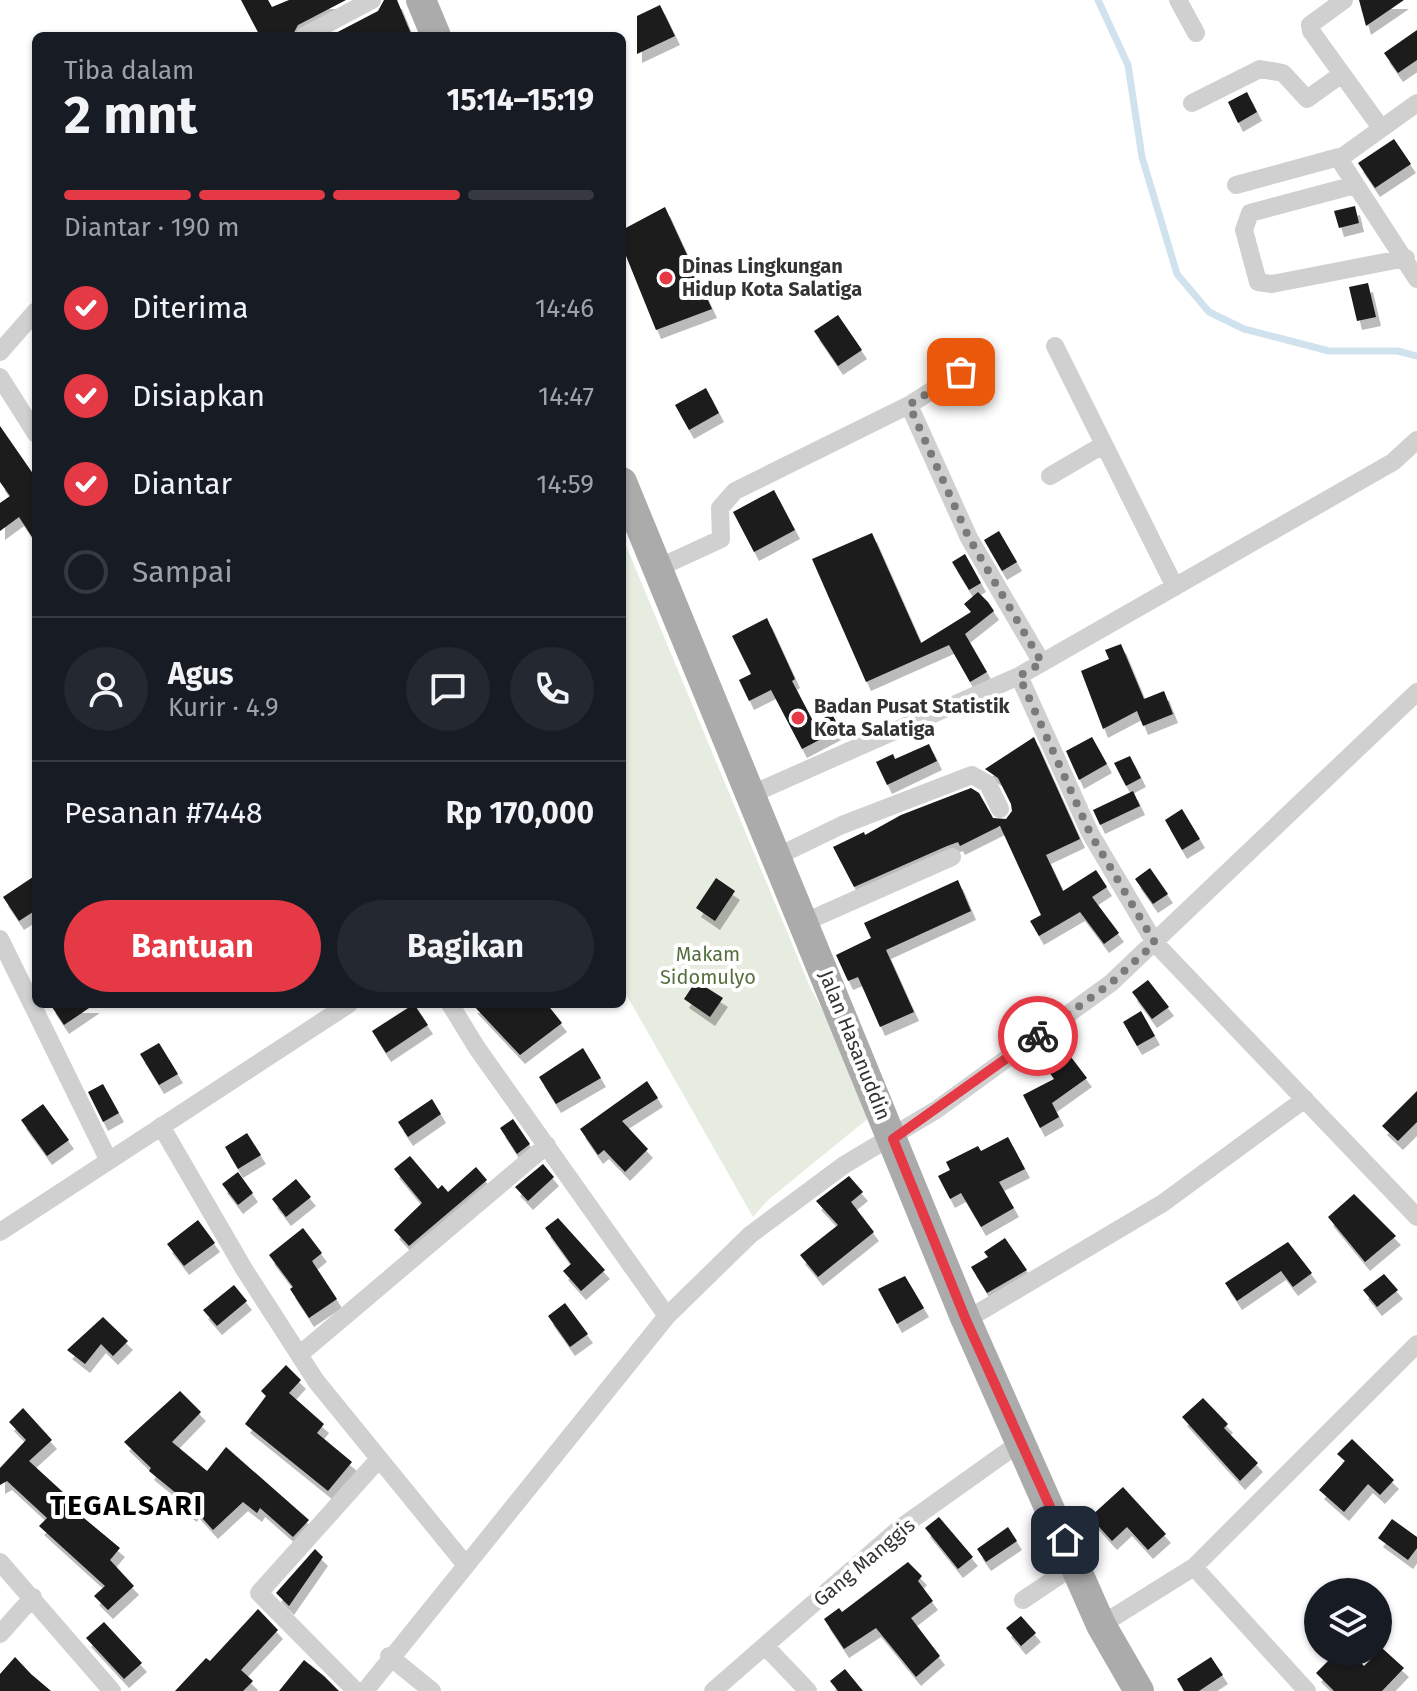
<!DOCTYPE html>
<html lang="id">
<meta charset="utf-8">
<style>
body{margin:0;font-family:"Fira Sans",sans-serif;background:#242831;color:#f1f3f6;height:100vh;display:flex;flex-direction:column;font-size:30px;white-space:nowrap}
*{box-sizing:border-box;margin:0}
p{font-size:26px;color:#9ea1a6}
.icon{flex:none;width:44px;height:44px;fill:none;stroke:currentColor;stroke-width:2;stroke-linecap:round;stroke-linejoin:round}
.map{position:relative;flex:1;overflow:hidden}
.drawer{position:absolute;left:32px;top:32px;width:594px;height:976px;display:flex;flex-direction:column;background:#171b24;border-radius:12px;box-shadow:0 2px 6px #0004}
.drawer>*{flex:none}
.controls{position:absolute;left:1304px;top:1578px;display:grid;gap:16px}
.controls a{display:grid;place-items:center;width:88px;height:88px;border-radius:50%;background:#171b24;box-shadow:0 2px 6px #0004;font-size:40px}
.pin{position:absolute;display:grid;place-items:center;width:68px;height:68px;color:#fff;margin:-34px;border-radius:16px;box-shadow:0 4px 12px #0006}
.courier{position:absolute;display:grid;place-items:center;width:80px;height:80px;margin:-40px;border:6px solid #e63946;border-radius:50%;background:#fff;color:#222;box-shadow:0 2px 10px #0007}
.headline em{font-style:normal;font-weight:700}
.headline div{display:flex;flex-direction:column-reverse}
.headline{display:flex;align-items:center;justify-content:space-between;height:136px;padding:0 32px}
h1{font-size:52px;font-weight:700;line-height:60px}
.bar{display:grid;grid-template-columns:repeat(4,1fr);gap:12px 8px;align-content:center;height:96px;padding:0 32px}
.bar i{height:10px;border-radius:6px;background:#363941}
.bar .current{background:#e63946}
.bar p{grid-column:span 4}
.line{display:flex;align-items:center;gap:20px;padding:0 32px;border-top:2px solid #363941}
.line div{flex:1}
.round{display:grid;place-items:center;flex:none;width:84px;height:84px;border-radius:42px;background:#242831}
ol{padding:0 32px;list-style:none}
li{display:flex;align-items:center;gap:24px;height:88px}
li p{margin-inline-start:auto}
li .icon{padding:8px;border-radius:50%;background:#e63946;color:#fff;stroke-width:4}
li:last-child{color:#9ea1a6}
li i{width:44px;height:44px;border:4px solid #363941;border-radius:50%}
.primary-button{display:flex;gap:16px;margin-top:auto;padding:16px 32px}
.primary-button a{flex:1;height:92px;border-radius:48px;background:#e63946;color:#fff;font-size:32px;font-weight:700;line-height:92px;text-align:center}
.primary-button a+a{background:#242831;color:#f1f3f6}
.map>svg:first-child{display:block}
.green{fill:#e6ecdf}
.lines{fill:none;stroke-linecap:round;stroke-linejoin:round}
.stream{stroke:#cfe2ee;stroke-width:7}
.building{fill:#1a1a1a;filter:url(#shadow)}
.minor{stroke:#d0d0d0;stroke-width:18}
.primary{stroke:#ababab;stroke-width:30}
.done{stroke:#7a7a7a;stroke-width:8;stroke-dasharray:0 14.4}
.route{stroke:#e63946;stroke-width:10}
.poi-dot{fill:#e63946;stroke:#fff;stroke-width:3}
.labels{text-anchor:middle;stroke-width:8;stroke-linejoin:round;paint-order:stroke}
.poi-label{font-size:20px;font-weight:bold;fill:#333;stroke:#fff;text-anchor:start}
.park-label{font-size:20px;fill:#56703f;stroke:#fff}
.street-label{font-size:20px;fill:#333;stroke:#fff}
.district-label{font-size:28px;font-weight:bold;letter-spacing:2px;fill:#000;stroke:#fff}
</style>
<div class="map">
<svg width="1417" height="1691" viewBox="0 0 1417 1691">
<defs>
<filter id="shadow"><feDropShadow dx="5" dy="9" stdDeviation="0" flood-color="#0004"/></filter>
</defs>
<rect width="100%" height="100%" fill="#fff"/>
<!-- green -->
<path class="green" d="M622,536L810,987L876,1112L768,1200L753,1217L622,987Z"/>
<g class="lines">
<!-- stream -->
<path class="stream" d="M1098,0L1128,65L1142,157L1177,274L1209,312L1244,329L1329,351H1398L1417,356"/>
</g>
<!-- building -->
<path class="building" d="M241,0H268L272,7L289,0H346L298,25L292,36H260Z
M384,0H397L412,36H330L378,11Z
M1359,0H1404L1366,26Z
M660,5L675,36L637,54V16Z
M1417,30V60L1398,73L1384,53Z
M1247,92L1257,112L1238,123L1228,102Z
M1394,139L1411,164L1375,188L1358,163Z
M1355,206L1359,223L1339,228L1334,211Z
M665,207L712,309L656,330L622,246V230Z
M1368,283L1376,317L1357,321L1349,287Z
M838,315L862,350L838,366L814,331Z
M706,388L719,413L689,430L675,405Z
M0,426L36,478V543L19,517L0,531V503L10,496L0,482Z
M774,490L795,530L754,552L733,512Z
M999,531L1017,562L1002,571L984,540Z
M872,533L921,643L971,612L964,604L978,592L988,602L994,611L965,634L987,672L970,682L949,645L866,682L812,559Z
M965,554L981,583L969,590L952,562Z
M767,618L795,679L792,681L814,723L832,714L840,729L802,749L771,690L749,701L739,680L751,674L732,636Z
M1121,644L1144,699L1164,691L1173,714L1143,726L1137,711L1103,729L1081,671L1109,659L1105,650Z
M1034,737L1080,839L1046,855L1063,891L1096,870L1107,887L1092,897L1119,933L1104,944L1080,912L1039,936L1030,921L1041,915L1000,826L960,846L958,842L947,846L854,887L833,847L864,832L865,835L901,815L971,788L979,793L993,818L1006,819L1012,811L1011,804L998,778L985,769Z
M1092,737L1107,764L1079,780L1066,751Z
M929,744L937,761L887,785L876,762L893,754L895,759Z
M1130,756L1141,778L1126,786L1114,763Z
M1133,791L1140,806L1100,825L1093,810Z
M1182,809L1200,839L1182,850L1165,820Z
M1150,868L1168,894L1153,904L1135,879Z
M36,875V910L19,921L3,897Z
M716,878L735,891L715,921L696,908Z
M958,880L971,911L886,950L914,1012L880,1027L858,977L848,981L836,955L871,938L864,923Z
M1148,980L1169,1007L1152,1019L1132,992Z
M696,981L723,998L710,1017L684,999Z
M50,1004H95L64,1025Z
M414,1004L428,1025L386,1053L372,1031Z
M472,1004H547L562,1023L520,1055Z
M1141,1011L1155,1036L1137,1046L1123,1022Z
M159,1043L178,1074L159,1085L140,1054Z
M583,1048L601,1078L556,1104L539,1077Z
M1071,1057L1087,1078L1052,1103L1059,1117L1040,1128L1023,1095L1054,1079L1049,1072Z
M647,1081L658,1098L622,1121L648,1149L625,1172L604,1150L598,1155L580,1129Z
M103,1084L119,1113L103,1122L88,1092Z
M1417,1091V1122L1398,1141L1382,1126Z
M432,1099L441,1114L408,1137L398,1122Z
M43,1104L69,1140L47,1156L21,1120Z
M513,1119L530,1144L517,1154L500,1128Z
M247,1133L261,1155L238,1169L225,1147Z
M1008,1137L1025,1169L999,1182L1014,1208L981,1227L961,1193L950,1199L938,1176L950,1170L946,1162L978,1146L981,1151Z
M410,1156L438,1189L442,1185L448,1192L476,1167L487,1180L409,1246L394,1230L422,1203L394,1169Z
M543,1164L554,1177L528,1201L515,1187Z
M238,1172L253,1193L238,1205L222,1184Z
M849,1176L863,1192L851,1202L874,1232L818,1277L800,1255L838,1225L816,1201Z
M296,1179L311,1197L286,1217L272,1199Z
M1354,1194L1396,1236L1365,1262L1328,1217Z
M558,1218L605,1270L581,1291L563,1271L571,1264L545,1228Z
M198,1220L215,1243L184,1266L167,1244Z
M303,1228L322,1253L312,1261L337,1299L309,1318L290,1289L293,1287L269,1255Z
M1005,1238L1027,1270L987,1293L971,1267L988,1257L984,1252Z
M1288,1242L1312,1273L1293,1287L1281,1271L1237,1301L1225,1283Z
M1384,1274L1398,1290L1377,1307L1363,1290Z
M905,1276L924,1308L897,1324L878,1289Z
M234,1285L247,1301L217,1326L203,1310Z
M565,1303L588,1334L570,1347L548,1316Z
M103,1317L128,1341L113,1356L101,1344L85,1364L67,1350Z
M286,1365L301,1380L289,1393L324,1424L317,1433L352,1462L328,1491L245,1424L266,1396L261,1391Z
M180,1391L201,1412L172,1442L207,1471L226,1447L309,1520L293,1537L260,1508L257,1513L243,1502L213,1530L194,1509L192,1513L178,1503L182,1498L149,1471L151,1468L124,1442Z
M1203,1398L1228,1424L1224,1428L1258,1463L1240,1481L1182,1417Z
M23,1408L52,1440L29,1461L77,1505L73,1509L120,1548L110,1560L134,1586L108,1610L94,1596L105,1586L39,1526L47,1518L7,1481L0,1485V1468L26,1440L9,1422Z
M1352,1439L1394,1480L1380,1495L1368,1484L1344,1512L1319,1490L1345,1461L1337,1454Z
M1123,1487L1166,1534L1148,1550L1127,1527L1112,1541L1090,1517Z
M939,1517L973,1557L958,1569L925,1528Z
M1392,1519L1417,1537V1548L1408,1560L1378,1538Z
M1008,1527L1017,1541L986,1562L977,1549Z
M315,1549L323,1557L289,1606L276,1593Z
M908,1562L922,1576L918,1581L933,1601L911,1618L940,1656L916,1677L876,1628L844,1649L824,1619L839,1608L842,1612Z
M258,1609L278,1630L241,1670L253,1681L243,1691H175L206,1658L210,1661Z
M1021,1616L1036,1633L1021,1646L1006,1628Z
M104,1622L142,1663L124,1679L86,1638Z
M1382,1648L1404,1668L1382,1691H1334L1316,1673L1337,1652H1351L1364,1666Z
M15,1657L31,1674L51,1691H0V1674Z
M1211,1657L1223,1675L1199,1691H1184L1177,1679Z
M304,1660L324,1676L339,1691H279Z
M845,1669L863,1691H838L830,1681Z"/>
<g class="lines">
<!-- minor -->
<path class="minor" d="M1178,0L1196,33
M1344,0L1310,25L1311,31L1381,128
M304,36L372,0
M1192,103L1260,69L1283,73L1307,99L1342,74
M1417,103L1339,159L1417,279
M1236,185L1339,157
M1355,185L1250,213L1244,230L1258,282L1272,284L1406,258
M1055,346L1175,587
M0,352L36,311
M0,377L36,434
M909,405L969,538L1042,663
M1050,476L1103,445
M658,568L721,539L720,508L735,491L909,405L961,372
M1019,676L1393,462L1417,440
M752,794L1019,676L1090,833L1155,943L1417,1217
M778,856L842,825L972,775L988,784L1000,809
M805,922L952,857
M0,939L108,1159
M450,1004L477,1048L667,1316
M161,1126L244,1269L316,1381L465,1564
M0,1232L349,1004
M966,1320L1163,1203L1305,1099
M299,1355L547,1145
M0,1562L112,1691
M1023,1600L1075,1565
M1101,1625L1194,1567
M0,1634L33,1597
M766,1647L808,1691
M389,1656L432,1691
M356,1691L259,1593L378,1460
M365,1691L667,1316L750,1235L844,1165L936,1110L1111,983L1417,692
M713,1691L900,1528L1022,1441
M1307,1691L1194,1567L1417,1344"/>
<!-- primary -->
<path class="primary" d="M421,0L436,36
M622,482L966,1320L1101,1625L1139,1691"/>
</g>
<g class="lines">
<!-- done -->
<path class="done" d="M961,372L909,405L969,538L1042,663L1019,676L1090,833L1155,943L1111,983L1038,1036"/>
<!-- route -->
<path class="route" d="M1038,1036L893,1139L966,1320L1065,1540"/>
</g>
<!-- markers -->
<g class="poi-dot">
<circle cx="666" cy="278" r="8"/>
<circle cx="798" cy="718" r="8"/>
</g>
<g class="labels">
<!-- poi labels -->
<g class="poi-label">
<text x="682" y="273">Dinas Lingkungan<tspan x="682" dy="23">Hidup Kota Salatiga</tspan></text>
<text x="814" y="713">Badan Pusat Statistik<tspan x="814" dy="23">Kota Salatiga</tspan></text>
</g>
<!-- park labels -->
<g class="park-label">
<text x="708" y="961">Makam<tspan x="708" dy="23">Sidomulyo</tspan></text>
</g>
<!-- street labels -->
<g class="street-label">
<text transform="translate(855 1045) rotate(68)" y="7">Jalan Hasanuddin</text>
<text transform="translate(864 1562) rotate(-40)" y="7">Gang Manggis</text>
</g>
<!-- district labels -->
<g class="district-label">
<text x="127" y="1515">TEGALSARI</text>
</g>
</g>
</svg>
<div class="controls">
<a><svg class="icon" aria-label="layers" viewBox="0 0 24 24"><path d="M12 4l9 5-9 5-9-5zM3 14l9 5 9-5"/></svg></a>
</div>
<div class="pin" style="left:961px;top:372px;background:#ea580c"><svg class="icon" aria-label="bag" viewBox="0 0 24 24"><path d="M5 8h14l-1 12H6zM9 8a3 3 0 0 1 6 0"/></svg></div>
<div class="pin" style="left:1065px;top:1540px;background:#1f2937"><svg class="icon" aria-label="home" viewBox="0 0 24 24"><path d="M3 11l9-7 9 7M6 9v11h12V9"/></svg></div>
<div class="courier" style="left:1038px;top:1036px"><svg class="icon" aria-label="bike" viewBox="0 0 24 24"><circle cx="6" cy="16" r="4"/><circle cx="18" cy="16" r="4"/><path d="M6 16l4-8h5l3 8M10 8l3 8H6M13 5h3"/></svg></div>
<section class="drawer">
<div class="headline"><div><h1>2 mnt</h1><p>Tiba dalam</p></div><em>15:14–15:19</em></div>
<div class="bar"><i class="current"></i><i class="current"></i><i class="current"></i><i></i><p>Diantar · 190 m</p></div>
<ol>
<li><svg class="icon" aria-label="check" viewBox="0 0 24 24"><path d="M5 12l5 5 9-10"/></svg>Diterima<p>14:46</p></li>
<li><svg class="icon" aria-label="check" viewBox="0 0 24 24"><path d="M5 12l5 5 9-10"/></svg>Disiapkan<p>14:47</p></li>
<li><svg class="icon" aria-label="check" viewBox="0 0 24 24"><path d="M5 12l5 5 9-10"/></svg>Diantar<p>14:59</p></li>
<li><i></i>Sampai</li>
</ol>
<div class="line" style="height:144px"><a class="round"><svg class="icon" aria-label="person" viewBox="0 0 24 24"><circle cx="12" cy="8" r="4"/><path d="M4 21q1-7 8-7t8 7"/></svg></a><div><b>Agus</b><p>Kurir · 4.9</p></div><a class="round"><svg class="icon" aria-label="chat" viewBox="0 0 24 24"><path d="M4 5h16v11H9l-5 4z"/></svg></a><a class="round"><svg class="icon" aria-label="phone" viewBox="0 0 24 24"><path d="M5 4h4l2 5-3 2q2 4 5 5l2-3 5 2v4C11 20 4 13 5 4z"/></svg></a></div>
<div class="line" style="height:104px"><div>Pesanan #7448</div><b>Rp 170,000</b></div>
<div class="primary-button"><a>Bantuan</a><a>Bagikan</a></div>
</section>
</div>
